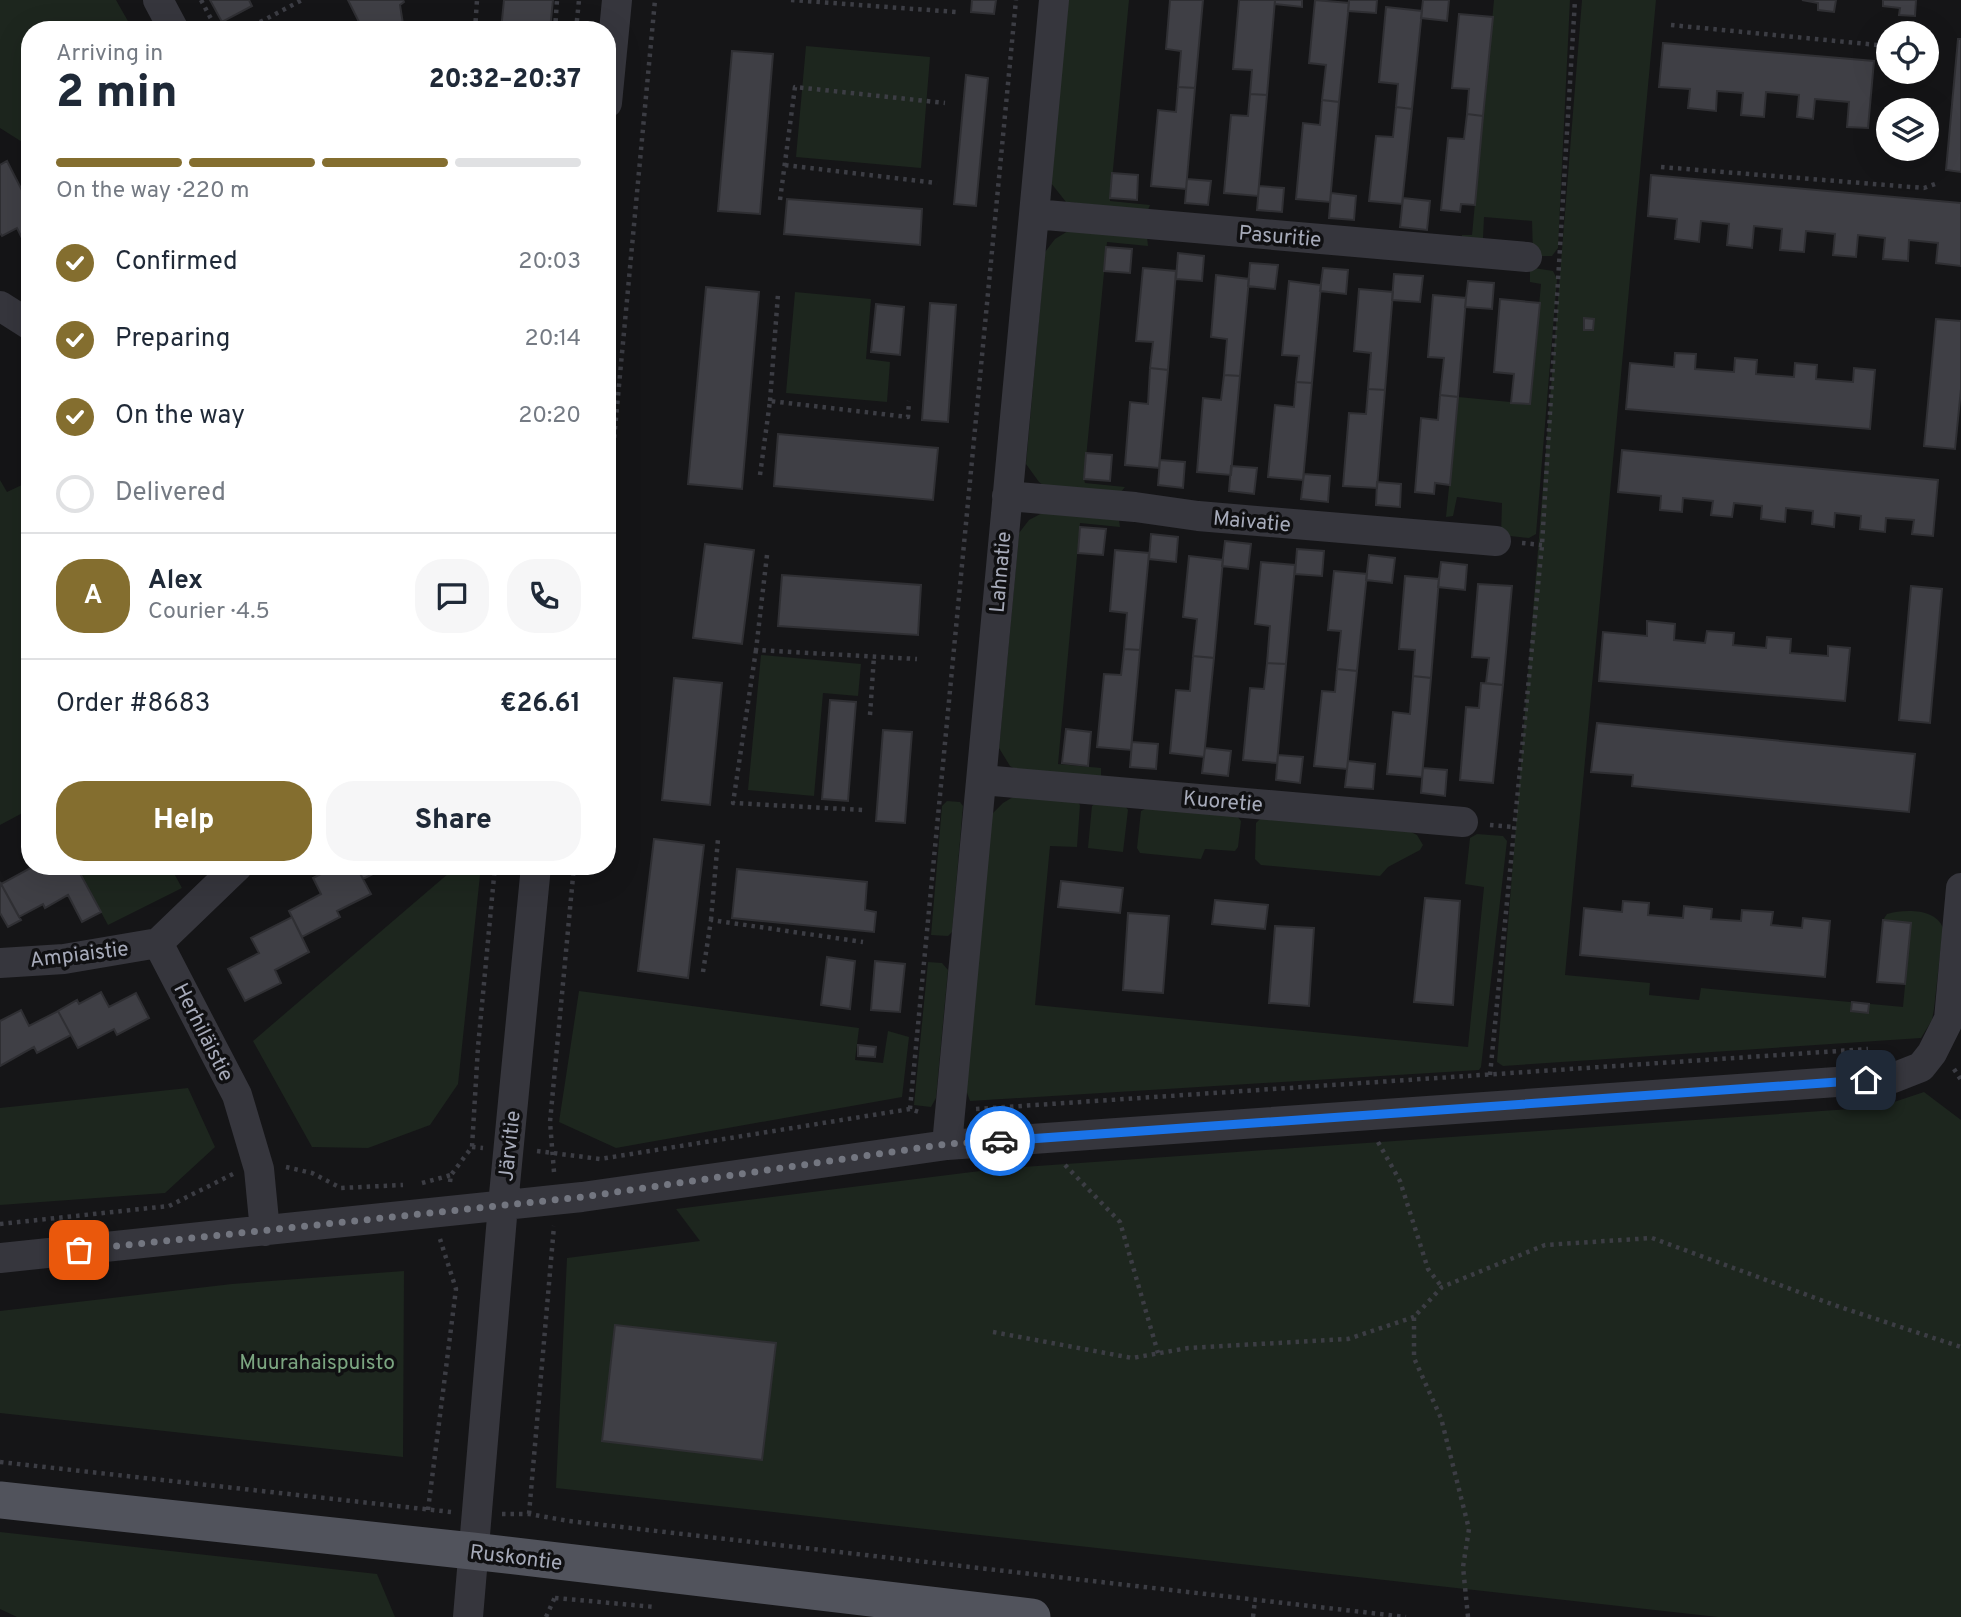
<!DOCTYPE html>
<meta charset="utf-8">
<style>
body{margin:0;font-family:Overpass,sans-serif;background:#f6f6f7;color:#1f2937;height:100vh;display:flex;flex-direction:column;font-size:26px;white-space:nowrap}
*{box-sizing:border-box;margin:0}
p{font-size:23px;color:#747a83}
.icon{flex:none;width:38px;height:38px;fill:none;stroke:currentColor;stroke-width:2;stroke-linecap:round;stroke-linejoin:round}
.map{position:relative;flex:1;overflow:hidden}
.side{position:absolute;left:21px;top:21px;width:595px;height:854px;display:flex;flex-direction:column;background:#fff;border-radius:28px;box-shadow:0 7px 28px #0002}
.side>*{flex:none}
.fabs{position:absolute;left:1876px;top:21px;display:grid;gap:14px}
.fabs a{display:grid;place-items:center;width:63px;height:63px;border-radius:50%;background:#fff;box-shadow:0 7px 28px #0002;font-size:35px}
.pin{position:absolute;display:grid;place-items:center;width:60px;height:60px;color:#fff;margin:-30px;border-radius:14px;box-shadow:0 4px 10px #0006}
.courier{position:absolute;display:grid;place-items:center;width:70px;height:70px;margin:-35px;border:5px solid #1a73e8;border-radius:50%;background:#fff;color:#222;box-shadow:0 2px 9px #0007}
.summary em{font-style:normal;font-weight:800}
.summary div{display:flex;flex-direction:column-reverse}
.summary{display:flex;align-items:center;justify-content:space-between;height:119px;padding:0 35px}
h1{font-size:46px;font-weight:800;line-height:52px}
.bar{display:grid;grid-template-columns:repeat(4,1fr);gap:10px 7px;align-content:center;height:84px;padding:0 35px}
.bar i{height:9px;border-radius:5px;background:#e0e1e3}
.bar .current{background:#846e2f}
.bar p{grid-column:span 4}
.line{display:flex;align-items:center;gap:18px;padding:0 35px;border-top:2px solid #e0e1e3}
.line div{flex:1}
.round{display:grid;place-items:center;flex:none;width:74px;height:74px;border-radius:28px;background:#f6f6f7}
ol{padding:0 35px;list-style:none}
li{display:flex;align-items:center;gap:21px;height:77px}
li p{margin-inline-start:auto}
li .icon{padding:7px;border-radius:50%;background:#846e2f;color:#fff;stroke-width:4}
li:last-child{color:#747a83}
li i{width:38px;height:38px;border:4px solid #e0e1e3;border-radius:50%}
.action{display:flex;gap:14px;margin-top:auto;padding:14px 35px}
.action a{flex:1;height:80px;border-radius:28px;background:#846e2f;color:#fff;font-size:28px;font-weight:800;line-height:80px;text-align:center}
.action a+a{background:#f6f6f7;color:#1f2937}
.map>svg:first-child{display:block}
.green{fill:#1d261e}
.building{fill:#3f3f45;stroke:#2f2f33;stroke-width:2}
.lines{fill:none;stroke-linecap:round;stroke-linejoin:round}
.path{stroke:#3c3d44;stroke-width:4.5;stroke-dasharray:3.5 5;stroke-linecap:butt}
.minor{stroke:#36363d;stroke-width:30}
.major{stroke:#51535c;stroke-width:37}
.done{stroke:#737680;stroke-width:7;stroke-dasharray:0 12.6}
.route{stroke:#1a73e8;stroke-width:9}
.labels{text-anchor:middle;stroke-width:7;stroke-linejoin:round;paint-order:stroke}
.street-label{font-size:21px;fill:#a6aab9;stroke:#101012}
.park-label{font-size:21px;fill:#7ba580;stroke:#101012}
</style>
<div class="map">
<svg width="1961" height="1617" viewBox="0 0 1961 1617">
<rect width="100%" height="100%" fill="#151517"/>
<!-- green -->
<path class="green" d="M0,0H116L133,30H30V147L0,128Z
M1068,0H1129L1110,201L1150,205L1148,210L1066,202L1051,183Z
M1494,0H1570L1558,248L1552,256H1535L1533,254L1532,221L1484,217L1483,238L1481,241H1462V235H1472Z
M1582,0H1656L1565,975L1650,983L1649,995L1699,1000L1701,988L1903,1007L1911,923L1883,920L1887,914C1904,909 1936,908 1943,928L1934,1009L1932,1020L1921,1038L1503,1066L1497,1062Z
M806,46L930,57L921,168L796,157Z
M1068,231L1147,237L1148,246L1107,242L1084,479L1085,483L1125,487L1120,493L1046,487L1039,482L1026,464L1045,252L1055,239Z
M1534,268L1553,271L1557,279L1536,534L1529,538L1501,535L1502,503L1457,497L1453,516L1446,517L1458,397L1530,404L1541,284L1530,282V271Z
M795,292L871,299L866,359L890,362L887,402L786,393Z
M0,480L7,492L26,483L30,490V809L0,825Z
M1046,511L1119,520L1120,527L1080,523L1058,764L1101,768V776L1017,770L1010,766L999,748L1019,533L1029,520Z
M761,655L861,664L858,696L823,693L814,796L748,790Z
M1013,797L1075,799L1080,805L1077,847L1050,846L1035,1005L1468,1047L1484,887L1465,884L1470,838L1477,834L1503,836L1507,841L1481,1067L1479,1070L970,1101L966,1090L992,814L1003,803Z
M947,801L960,802L963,806L952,932L948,936L931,935L942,806Z
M1097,802L1124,804L1128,810L1123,852L1088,848L1092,806Z
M1147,808L1236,815L1241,821L1238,847L1235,851L1205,849L1201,859L1140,853L1137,848L1141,811Z
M1261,818L1411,832L1417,835L1423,845L1420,850L1388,867L1380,876L1261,865L1255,859L1256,823Z
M76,866H170L182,888L108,925Z
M446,866H481L458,1084L430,1125L368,1148L312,1147L253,1041L449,873Z
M928,962L942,963L948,970L936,1098L931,1107L914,1105Z
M579,991L859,1028L855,1060L883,1063L888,1031L909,1037L902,1097L616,1148L559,1122Z
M188,1088L215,1147L165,1193L0,1205V1108Z
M1924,1092L1961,1120V1617H1718L556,1488L567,1258L700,1241L676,1209L996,1169L1879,1107Z
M404,1271L403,1457L0,1413V1311L232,1284Z
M0,1532L377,1574L395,1617H17L0,1609Z"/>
<!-- building -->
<path class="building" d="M210,0H249L252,6L222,22Z
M348,0H403L404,2L400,5L403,24H409V30H355V24L359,22Z
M504,0H553L550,30H501Z
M972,0H996L994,14L971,12Z
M1170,0H1203L1195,88L1178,87L1181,51L1166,49Z
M1239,0H1275L1267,95L1250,94L1252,70L1233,69Z
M1275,0H1302V7L1275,4Z
M1315,0L1349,3L1339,102L1322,100L1326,65L1309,63Z
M1349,0H1377L1376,13L1348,11Z
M1423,0H1449L1447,21L1421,18Z
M1802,0H1836L1834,12L1818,10V3Z
M1883,0H1916L1915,16L1899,15L1900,8L1883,6Z
M1386,7L1422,11L1412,109L1396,107L1398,84L1379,82Z
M1459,14L1493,17L1483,116L1467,114L1469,89L1452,88Z
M1958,39H1961V172L1946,170Z
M1663,43L1874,61L1868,128L1847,127L1849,102L1815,99L1813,119L1797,117L1799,95L1766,92L1764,117L1741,115L1743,93L1717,91L1716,111L1688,108L1690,89L1659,87Z
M732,51L773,54L760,214L718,211Z
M966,75L988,78L976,206L954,204Z
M1178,87L1195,88L1186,189L1151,186L1158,110L1176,112Z
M1250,94L1267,95L1258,196L1224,193L1231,115L1248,116Z
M1322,100L1339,102L1330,202L1296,199L1303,123L1320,125Z
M1396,107L1412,109L1402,204L1369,201L1376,136L1393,137Z
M1467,114L1483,116L1475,205L1461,204L1460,212L1441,210L1448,138L1464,139Z
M7,161L30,206L29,252L17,228L2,236L0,233V165Z
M1112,173L1138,175L1137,200L1110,198Z
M1651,175L1961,203V266L1936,263L1938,243L1909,240L1908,261L1883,259L1885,238L1858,235L1856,257L1833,255L1835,234L1806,231L1804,252L1780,250L1782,229L1754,226L1752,248L1727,245L1729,224L1701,221L1699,242L1675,239L1677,219L1648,216Z
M1187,179L1211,181L1208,205L1185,203Z
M1259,186L1284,188L1282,212L1257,210Z
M1331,193L1356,196L1354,220L1329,218Z
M1403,198L1430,201L1427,230L1400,227Z
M787,199L922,209L920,245L784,234Z
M1106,247L1132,249L1130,273L1104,271Z
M1178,253L1204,256L1202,281L1176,279Z
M1250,263L1278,265L1275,289L1248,286Z
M1143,268L1176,271L1168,370L1150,368L1153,342L1136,341Z
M1323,268L1348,270L1346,294L1320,291Z
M1394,274L1423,276L1420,302L1392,300Z
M1216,275L1249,279L1240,376L1224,375L1227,339L1211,337Z
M1289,281L1321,285L1312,383L1296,382L1299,356L1282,355Z
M1468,281L1494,283L1492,309L1465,307Z
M706,287L759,292L742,489L688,484Z
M1359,289L1393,292L1385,390L1368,389L1371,353L1354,351Z
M1433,295L1466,298L1458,397L1440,395L1444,358L1428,357Z
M1500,299L1540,303L1530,404L1511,403L1514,374L1494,372Z
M930,303L956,305L948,422L922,420Z
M876,304L904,307L900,355L871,352Z
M1584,318L1594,319L1593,330H1584Z
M1936,319L1961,321V389L1955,449L1924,446Z
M1675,353L1696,354L1695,369L1734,372L1735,358L1757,360L1756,374L1794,377L1795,363L1817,365L1816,379L1853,382L1854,368L1875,370L1870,429L1626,409L1630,363L1674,367Z
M1150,368L1168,370L1159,468L1125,465L1130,402L1148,404Z
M1224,375L1240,376L1231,475L1197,472L1203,398L1221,400Z
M1296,382L1312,383L1303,480L1268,477L1275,405L1294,407Z
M1368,389L1385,390L1377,488L1343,486L1349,413L1366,414Z
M1440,395L1458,397L1450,485L1435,483L1434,494L1415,492L1421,418L1438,420Z
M30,414V433L22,418Z
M778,434L938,448L933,500L774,486Z
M30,441V458L23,445Z
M1622,450L1938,480L1933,536L1912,534L1914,520L1886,518L1885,532L1860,529L1861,516L1835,513L1834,527L1812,524L1813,511L1786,508L1785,522L1761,519L1762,506L1734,503L1732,517L1711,515L1713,501L1683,498L1682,512L1660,510L1661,496L1618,492Z
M1086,453L1112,455L1110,481L1084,479Z
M1160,460L1185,462L1183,488L1158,485Z
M1231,466L1257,468L1254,494L1229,491Z
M1304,474L1330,476L1328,502L1301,499Z
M1377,482L1401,484L1400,507L1376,505Z
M1080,527L1106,529L1103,555L1078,553Z
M1151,534L1178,537L1176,562L1149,559Z
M1225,541L1251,544L1248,569L1222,566Z
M705,544L754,550L742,644L693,638Z
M1297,549L1324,551L1322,576L1295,574Z
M1115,550L1149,553L1140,650L1124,649L1127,613L1110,611Z
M1369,555L1395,558L1392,583L1366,580Z
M1189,556L1223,560L1214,658L1193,656L1197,619L1183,617Z
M1261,562L1295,565L1286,664L1267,663L1270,626L1255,624Z
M1441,562L1467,565L1465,590L1438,587Z
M1334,571L1367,574L1357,671L1337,669L1341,631L1328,630Z
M782,575L921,585L918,635L778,626Z
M1405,576L1439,579L1431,678L1413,676L1415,650L1399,649Z
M1478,584L1512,586L1503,685L1486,683L1489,658L1472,657Z
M1911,586L1942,589L1930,723L1899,720Z
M1647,621L1675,624L1674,640L1705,643L1707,631L1734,633L1733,645L1766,648L1767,637L1791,639L1790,653L1828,656V646L1850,648L1845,701L1599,681L1603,632L1647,636Z
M1124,649L1140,650L1131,750L1097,747L1104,674L1121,675Z
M1193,656L1214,658L1204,757L1170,753L1176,690L1190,691Z
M1267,663L1286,664L1277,763L1243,760L1250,688L1264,689Z
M1337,669L1357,671L1347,769L1314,766L1322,691L1335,692Z
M1413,676L1431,678L1422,777L1387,774L1393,712L1410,714Z
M674,678L722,683L710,805L662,800Z
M1481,683L1503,685L1493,783L1460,780L1466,707L1479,708Z
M830,700L856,702L848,801L822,799Z
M1597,723L1915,754L1909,812L1632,786L1633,775L1591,772Z
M1066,729L1091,732L1088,766L1062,763Z
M883,730L912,732L905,823L876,821Z
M1132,742L1158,744L1156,769L1130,767Z
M1205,748L1231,751L1228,776L1202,773Z
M1278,755L1303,757L1300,783L1276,780Z
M1348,761L1375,764L1373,789L1345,787Z
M1423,768L1447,770L1445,796L1421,793Z
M654,839L704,845L688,978L638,971Z
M34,866H76L101,912L82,922L68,895L45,908L43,904L19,917L1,884Z
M337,866H356L371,894L337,911L340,917L302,937L289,911L321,894L313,878Z
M356,866H389L363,879Z
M737,869L867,882L865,910L876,912L874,932L732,918Z
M1061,881L1123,888L1120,913L1058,907Z
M0,882L21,920L8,927L0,913Z
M1425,898L1460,901L1453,1005L1414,1002Z
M1215,900L1268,905L1265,929L1212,924Z
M1623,901L1649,903L1648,915L1683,918L1684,906L1712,909L1711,919L1741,921L1742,910L1773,912L1771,925L1802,928L1803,918L1830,921L1825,977L1580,955L1584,908L1622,912Z
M1128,913L1169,916L1163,993L1123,990Z
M292,917L309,952L275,970L281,983L245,1001L228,969L259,953L251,938Z
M1883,920L1911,923L1905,984L1877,982Z
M1275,926L1314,928L1309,1006L1269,1003Z
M827,957L855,961L850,1009L821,1005Z
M875,961L905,964L900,1012L871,1010Z
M101,992L109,1007L136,993L149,1018L117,1035L114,1029L78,1048L58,1011L77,1000L79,1004Z
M1852,1002L1869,1004L1868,1013L1851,1011Z
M21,1010L29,1026L58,1011L71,1035L37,1053L34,1047L0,1066V1021Z
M858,1045L876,1047L875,1057L858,1056Z
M615,1325L776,1343L762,1460L602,1441Z"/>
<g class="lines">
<!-- path -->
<path class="path" d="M201,0L217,30
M791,0L956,12
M1671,25L1888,46
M245,30L302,0
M475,30L477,0
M555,30L557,0
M576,30L579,0
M1927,50L1943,52
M785,165L937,183
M1661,167L1924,188L1935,184
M780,200L795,87L945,103
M770,401L778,294
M760,475L770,401L908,417L909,401
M607,514L655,0
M1522,543L1542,545
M767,555L756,650L917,659
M756,650L733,803L863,810
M870,715L874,656
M1490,825L1514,827
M711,920L718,839
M703,972L711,920L863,942
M1954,1069L1961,1080
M1490,1075L1542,545L1575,0
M910,1109L1016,0
M976,1109L1868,1049
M1378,1142L1400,1181L1428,1269L1442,1287
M472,1147L483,1148
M537,1151L600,1159L910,1109L922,1113
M1065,1165L1120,1222L1158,1353
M286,1167L312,1173L341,1188L403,1185
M554,1172L550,1122L574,866
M450,1182L451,1175L472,1147L478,1047L495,866
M422,1183L451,1175
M0,1224L169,1206L233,1174
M993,1332L1132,1358L1188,1348L1348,1339L1414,1317
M0,1462L451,1512
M428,1510L456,1289L440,1239
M502,1514H529L569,1521L1406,1617
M529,1514L554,1226
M555,1598L655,1607
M546,1617L555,1597
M1253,1617L1255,1600
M1468,1617L1463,1567L1469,1529L1441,1418L1414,1358V1317L1442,1287L1545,1245L1652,1238L1837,1306L1961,1347"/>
<!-- minor -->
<path class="minor" d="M158,0L174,30
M607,103L617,0
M1034,214L1527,257
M0,306L30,325
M1007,496L1135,507L1198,516L1496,541
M982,780L1463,822
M238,866L158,943L237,1095L259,1169L265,1231
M0,963L64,959L158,943
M947,1145L1054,0
M0,1258L582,1197L947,1145L1893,1078L1921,1067L1932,1053L1949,1019L1961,888
M468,1617L503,1205L536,866"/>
<!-- major -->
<path class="major" d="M0,1500L472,1551L1032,1617"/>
</g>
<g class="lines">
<!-- done -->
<path class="done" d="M79,1250L582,1197L947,1144L1000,1141"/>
<!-- route -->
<path class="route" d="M1000,1141L1866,1080"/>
</g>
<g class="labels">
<!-- street labels -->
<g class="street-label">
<text transform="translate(1280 236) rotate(5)" y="7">Pasuritie</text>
<text transform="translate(1252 521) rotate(5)" y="7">Maivatie</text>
<text transform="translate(1000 572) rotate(-85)" y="7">Lahnatie</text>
<text transform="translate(1223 801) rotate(5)" y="7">Kuoretie</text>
<text transform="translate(79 954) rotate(-7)" y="7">Ampiaistie</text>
<text transform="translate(204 1032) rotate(63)" y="7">Herhiläistie</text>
<text transform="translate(509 1146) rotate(-84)" y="7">Järvitie</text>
<text transform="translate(516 1557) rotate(7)" y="7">Ruskontie</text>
</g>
<!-- park labels -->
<g class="park-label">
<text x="317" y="1369">Muurahaispuisto</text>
</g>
</g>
</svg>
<div class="fabs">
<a><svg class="icon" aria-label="locate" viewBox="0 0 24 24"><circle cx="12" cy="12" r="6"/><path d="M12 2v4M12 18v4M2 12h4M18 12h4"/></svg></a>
<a><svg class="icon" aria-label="layers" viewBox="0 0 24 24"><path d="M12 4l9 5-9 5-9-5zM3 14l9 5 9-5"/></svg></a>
</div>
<div class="pin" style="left:79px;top:1250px;background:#ea580c"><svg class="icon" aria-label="bag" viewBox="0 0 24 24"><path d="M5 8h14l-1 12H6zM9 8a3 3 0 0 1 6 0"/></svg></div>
<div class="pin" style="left:1866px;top:1080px;background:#1f2937"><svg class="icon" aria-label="home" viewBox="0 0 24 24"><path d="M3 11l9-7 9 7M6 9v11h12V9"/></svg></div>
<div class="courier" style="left:1000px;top:1141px"><svg class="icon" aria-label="car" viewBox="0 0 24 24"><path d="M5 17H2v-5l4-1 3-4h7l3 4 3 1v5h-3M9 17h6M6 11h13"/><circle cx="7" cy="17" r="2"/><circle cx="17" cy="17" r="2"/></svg></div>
<section class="side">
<div class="summary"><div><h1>2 min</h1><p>Arriving in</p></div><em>20:32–20:37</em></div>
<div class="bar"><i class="current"></i><i class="current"></i><i class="current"></i><i></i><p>On the way · 220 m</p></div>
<ol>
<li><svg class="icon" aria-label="check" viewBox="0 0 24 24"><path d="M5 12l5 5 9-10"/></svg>Confirmed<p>20:03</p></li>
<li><svg class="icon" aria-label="check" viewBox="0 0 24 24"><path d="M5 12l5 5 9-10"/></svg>Preparing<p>20:14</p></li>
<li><svg class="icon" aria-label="check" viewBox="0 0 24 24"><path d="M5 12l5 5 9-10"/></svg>On the way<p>20:20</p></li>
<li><i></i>Delivered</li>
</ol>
<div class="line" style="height:126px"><b class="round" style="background:#846e2f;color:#fff">A</b><div><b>Alex</b><p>Courier · 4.5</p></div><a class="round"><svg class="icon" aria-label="chat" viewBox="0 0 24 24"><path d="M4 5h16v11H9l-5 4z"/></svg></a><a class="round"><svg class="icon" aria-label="phone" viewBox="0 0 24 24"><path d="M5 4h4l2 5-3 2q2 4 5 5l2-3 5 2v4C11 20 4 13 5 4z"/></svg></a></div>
<div class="line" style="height:91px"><div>Order #8683</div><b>€26.61</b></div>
<div class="action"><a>Help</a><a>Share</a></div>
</section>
</div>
